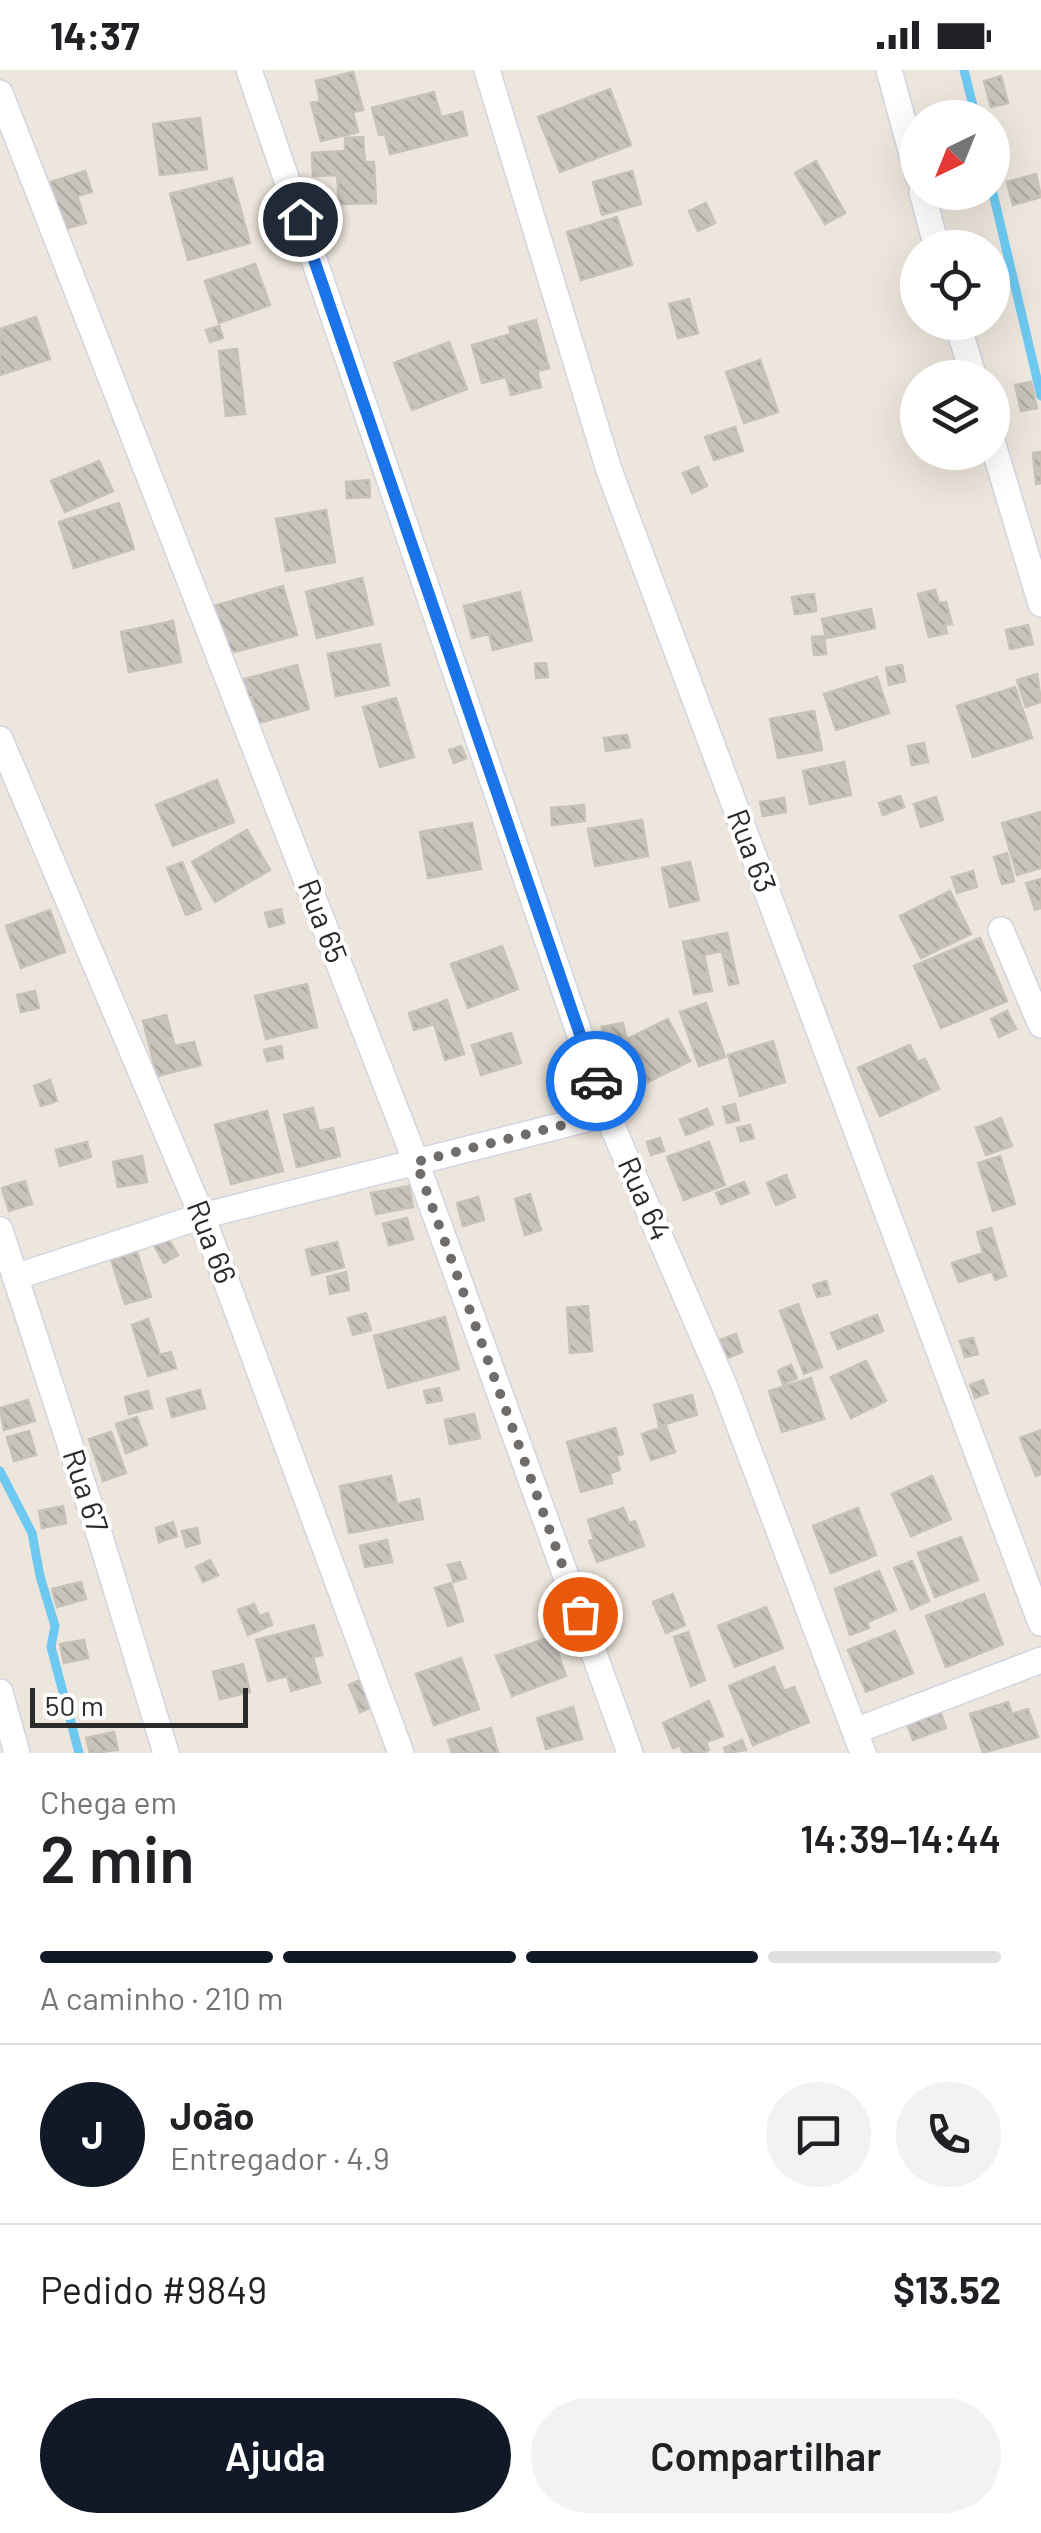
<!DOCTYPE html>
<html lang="pt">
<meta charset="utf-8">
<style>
body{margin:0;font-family:Barlow,sans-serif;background:#f2f2f2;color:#202124;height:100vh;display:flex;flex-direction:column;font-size:38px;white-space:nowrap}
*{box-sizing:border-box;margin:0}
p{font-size:32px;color:#757577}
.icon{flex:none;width:55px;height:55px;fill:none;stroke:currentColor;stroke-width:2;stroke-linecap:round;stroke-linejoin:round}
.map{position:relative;height:1683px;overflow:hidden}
.panel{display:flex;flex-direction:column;background:#fff;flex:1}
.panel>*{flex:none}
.needle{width:65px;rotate:223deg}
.fabs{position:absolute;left:900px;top:30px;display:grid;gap:20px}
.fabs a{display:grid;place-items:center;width:110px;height:110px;border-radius:50%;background:#fff;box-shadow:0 10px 40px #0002;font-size:50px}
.scale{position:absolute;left:30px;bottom:25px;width:218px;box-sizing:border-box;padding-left:10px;border:5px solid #2b2b2b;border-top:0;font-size:28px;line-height:35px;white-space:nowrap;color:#2b2b2b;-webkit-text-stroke:8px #fff;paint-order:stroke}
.pin{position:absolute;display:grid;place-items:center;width:85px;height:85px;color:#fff;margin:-42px;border:5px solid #fff;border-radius:50%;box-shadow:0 2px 10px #0007}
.courier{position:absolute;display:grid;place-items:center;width:100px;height:100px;margin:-50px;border:8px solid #1a73e8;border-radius:50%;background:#fff;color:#222;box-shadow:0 2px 12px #0007}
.headline em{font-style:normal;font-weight:600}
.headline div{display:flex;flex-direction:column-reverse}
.headline{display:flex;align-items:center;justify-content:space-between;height:170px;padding:0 40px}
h1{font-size:65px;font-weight:600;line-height:75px}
.bar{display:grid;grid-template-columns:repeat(4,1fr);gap:15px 10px;align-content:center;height:120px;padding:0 40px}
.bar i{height:12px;border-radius:8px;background:#e0e0e0}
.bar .selected{background:#111827}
.bar p{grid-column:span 4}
.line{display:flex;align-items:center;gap:25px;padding:0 40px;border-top:2px solid #e0e0e0}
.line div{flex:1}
.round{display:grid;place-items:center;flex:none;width:105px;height:105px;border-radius:52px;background:#f2f2f2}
.cta{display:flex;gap:20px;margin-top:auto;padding:20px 40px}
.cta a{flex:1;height:115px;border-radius:60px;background:#111827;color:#fff;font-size:40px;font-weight:600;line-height:115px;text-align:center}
.cta a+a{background:#f2f2f2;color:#202124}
.status{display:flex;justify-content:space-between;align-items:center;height:70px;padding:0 50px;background:#fff;direction:ltr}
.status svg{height:28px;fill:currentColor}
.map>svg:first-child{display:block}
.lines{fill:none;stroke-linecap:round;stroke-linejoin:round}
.stream{stroke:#6dc9f1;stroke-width:9}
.building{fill:url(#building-back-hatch);stroke:#c8c2b6;stroke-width:2.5}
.street-casing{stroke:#d2d4e4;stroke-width:28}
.street{stroke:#fff;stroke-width:25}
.done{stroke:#6f6c69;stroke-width:10;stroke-dasharray:0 18}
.route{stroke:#1a73e8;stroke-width:12}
.labels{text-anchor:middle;stroke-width:8;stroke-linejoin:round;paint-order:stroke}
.street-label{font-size:30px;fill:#2b2b2b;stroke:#fff}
</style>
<div class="status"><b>14:37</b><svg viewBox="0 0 49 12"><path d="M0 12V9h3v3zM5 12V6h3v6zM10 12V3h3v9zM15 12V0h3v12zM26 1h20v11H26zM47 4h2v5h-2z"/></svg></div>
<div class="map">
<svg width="1041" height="1683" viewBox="0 0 1041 1683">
<defs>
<pattern id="building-back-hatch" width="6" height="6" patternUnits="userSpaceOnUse" patternTransform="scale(2.5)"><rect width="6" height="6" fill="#c8c3bc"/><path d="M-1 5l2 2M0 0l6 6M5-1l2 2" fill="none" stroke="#aca8a2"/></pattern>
</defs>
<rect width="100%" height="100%" fill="#ede6dc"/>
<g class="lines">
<!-- stream -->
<path class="stream" d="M964,0L976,48
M992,119L1041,326
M0,1401L32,1463L40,1506L55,1556L51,1577L79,1683"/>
</g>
<!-- building -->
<path class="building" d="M353,2L363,40L353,42L358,62L321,71L311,33L320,31L316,11Z
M1001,6L1008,33L991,37L984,11Z
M610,19L631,75L560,102L538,47Z
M434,22L441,47L462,42L467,65L390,84L385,64L379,65L372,38Z
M200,48L207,99L160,105L153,54Z
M363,67L365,92H374L376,133L339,134L337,105L313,106L312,83L345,81V68Z
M816,91L845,143L825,154L795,103Z
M85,101L92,122L77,126L86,153L61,160L47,113Z
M632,101L641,134L602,145L593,112Z
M1036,104L1041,127L1013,135L1007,112Z
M232,108L250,173L188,190L170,124Z
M706,133L715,153L698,161L689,141Z
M617,147L632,195L581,210L567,162Z
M255,194L270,235L219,253L205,211Z
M689,229L698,263L678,268L669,234Z
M36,247L50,289L0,305V259Z
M536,250L549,298L537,301L541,317L511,325L506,307L482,313L472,275L511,264L509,257Z
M219,256L223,268L210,272L206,260Z
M449,272L467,319L412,340L394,293Z
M237,279L245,344L226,346L219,281Z
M760,290L778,342L744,353L726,302Z
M1031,312L1037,338L1021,341L1015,315Z
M735,357L743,381L714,390L705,367Z
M1041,382V413L1036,414L1033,383Z
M99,391L113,421L65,442L51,411Z
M698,397L707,416L692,423L683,403Z
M369,410L370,427L347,428L346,412Z
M119,433L134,479L74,498L59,452Z
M326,440L335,492L286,501L276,449Z
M362,508L373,554L317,568L306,522Z
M283,516L297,565L223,585L210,537Z
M935,520L939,533L946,532L952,554L945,555L947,563L929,567L918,524Z
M520,522L532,570L493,580L489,564L472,568L464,536Z
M814,524L816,541L795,544L792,527Z
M871,539L875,558L826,568L822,549Z
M173,551L181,592L129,602L121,562Z
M1028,555L1033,574L1010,579L1006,560Z
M824,566L826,584L814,585L812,567Z
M380,574L389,615L336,626L328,584Z
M546,593L548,607L536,608L535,594Z
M297,595L309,639L259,653L252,627L246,628L241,610Z
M902,595L905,611L889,615L886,598Z
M1037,604L1041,632L1026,637L1017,610Z
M877,607L889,643L836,660L824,624Z
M1015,617L1032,668L973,687L957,636Z
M396,628L414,687L380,697L363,637Z
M814,641L822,680L778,688L770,649Z
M627,665L630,677L606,681L604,668Z
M924,673L928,692L912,695L908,676Z
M461,676L466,688L454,693L449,680Z
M844,692L851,725L810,734L803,701Z
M217,710L234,752L173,776L156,735Z
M900,726L904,737L883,745L879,733Z
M936,727L943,750L921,757L914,734Z
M784,728L786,742L763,746L760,732Z
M584,735L585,751L552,755L551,738Z
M1041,742V798L1017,805L1002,753Z
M642,750L648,786L595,796L588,759Z
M472,753L481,799L428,808L420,762Z
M247,760L270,800L215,832L192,792Z
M1007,783L1014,811L1002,814L994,787Z
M182,792L201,839L186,845L167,798Z
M690,792L699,830L670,837L662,798Z
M973,801L977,817L957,823L952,807Z
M1041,809V838L1035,840L1026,813Z
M950,821L971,864L921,888L900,846Z
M281,839L284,853L269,857L265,843Z
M50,840L65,882L21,898L6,856Z
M727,863L738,913L729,915L722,881L704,885L712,921L694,924L683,872Z
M980,868L1007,931L941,958L914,896Z
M502,876L518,919L468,938L451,894Z
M307,914L317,957L266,969L255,926Z
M35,921L39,938L21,942L17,925Z
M447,930L464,984L445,990L434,954L414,960L409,943Z
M706,933L725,987L699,996L680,942Z
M1007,941L1016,959L999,967L991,949Z
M166,945L175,976L194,972L201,995L157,1006L143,951Z
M668,949L690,991L640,1016L619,973Z
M623,953L626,967L606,972L602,957Z
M511,963L521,993L481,1005L472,975Z
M773,971L785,1012L740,1026L728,985Z
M910,975L918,992L925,989L939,1019L880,1046L858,998Z
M281,976L283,988L267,991L264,980Z
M50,1010L57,1031L41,1036L34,1016Z
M735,1034L739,1050L727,1053L723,1037Z
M313,1038L319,1061L333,1058L340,1086L297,1097L284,1045Z
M707,1039L713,1054L686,1065L680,1050Z
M267,1041L283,1101L231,1114L215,1055Z
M1001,1048L1012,1076L986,1085L976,1058Z
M750,1055L754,1068L741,1071L737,1058Z
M660,1068L664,1081L651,1085L647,1072Z
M87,1072L91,1087L60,1096L56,1080Z
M709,1072L725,1115L684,1130L667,1087Z
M142,1086L147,1112L118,1117L113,1092Z
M1000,1086L1015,1134L993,1141L978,1093Z
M786,1105L795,1127L776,1135L767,1113Z
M25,1111L32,1134L9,1141L2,1118Z
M744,1112L749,1123L721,1134L716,1123Z
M409,1116L413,1137L376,1144L371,1123Z
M530,1124L541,1160L525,1165L515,1129Z
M478,1127L484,1150L463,1156L457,1133Z
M407,1148L413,1169L389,1175L383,1154Z
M991,1158L1006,1206L995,1210L992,1201L959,1212L952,1193L983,1183L977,1162Z
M168,1168L178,1185L164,1193L154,1175Z
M337,1172L344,1197L312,1205L306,1180Z
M137,1182L151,1227L125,1234L111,1189Z
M346,1202L349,1220L330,1224L327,1207Z
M826,1211L830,1224L817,1227L813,1215Z
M798,1234L822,1297L804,1304L780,1241Z
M588,1236L592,1281L570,1283L567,1238Z
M366,1243L371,1260L353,1265L348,1248Z
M877,1245L883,1261L838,1279L831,1263Z
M445,1247L459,1299L388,1318L374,1266Z
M148,1249L160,1285L171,1282L176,1298L148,1306L132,1255Z
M736,1264L742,1282L727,1288L720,1270Z
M973,1268L978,1284L965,1287L960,1271Z
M866,1291L886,1331L851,1348L831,1307Z
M791,1295L797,1308L783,1314L778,1301Z
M811,1308L824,1349L782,1362L769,1321Z
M983,1310L988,1323L975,1328L970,1315Z
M439,1318L442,1330L427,1333L424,1321Z
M200,1320L205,1338L172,1347L167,1329Z
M148,1321L152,1338L129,1344L125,1327Z
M692,1325L697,1345L659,1356L654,1335Z
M28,1330L35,1351L4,1360L0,1338Z
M474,1344L480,1368L450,1374L445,1350Z
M137,1347L147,1375L126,1383L116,1354Z
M666,1356L675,1382L651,1390L642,1364Z
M615,1358L623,1384L616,1386L620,1400L610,1403L612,1413L581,1422L567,1372Z
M1041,1360V1404L1036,1406L1020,1368Z
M29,1361L36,1385L14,1391L7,1367Z
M111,1362L126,1403L103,1411L89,1369Z
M391,1406L397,1434L419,1429L423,1449L349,1463L340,1416Z
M932,1406L951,1449L911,1466L892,1424Z
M63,1436L66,1453L42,1458L39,1441Z
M623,1438L629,1453L635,1451L644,1476L597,1492L589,1471L594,1469L588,1450Z
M858,1438L876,1485L831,1503L813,1456Z
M173,1452L177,1466L159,1472L156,1458Z
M197,1458L200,1473L186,1477L182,1461Z
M961,1467L978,1510L935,1527L918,1483Z
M387,1470L392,1492L365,1497L360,1476Z
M210,1490L218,1505L203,1512L196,1497Z
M912,1491L929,1531L911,1539L894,1498Z
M460,1492L466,1508L454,1512L448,1495Z
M879,1501L896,1540L867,1552L869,1558L850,1565L835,1519Z
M81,1512L86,1529L57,1537L52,1519Z
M451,1513L463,1551L448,1556L435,1518Z
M673,1524L685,1555L666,1563L653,1532Z
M984,1524L1003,1574L946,1597L926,1546Z
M254,1534L259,1546L268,1543L272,1555L248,1565L238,1540Z
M561,1534L567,1552L549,1558L542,1541Z
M766,1537L783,1578L735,1597L718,1556Z
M314,1555L322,1585L313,1587L320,1613L291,1621L287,1606L268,1611L256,1570Z
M895,1561L913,1603L866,1622L848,1580Z
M688,1562L705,1610L691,1616L674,1567Z
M552,1566L566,1606L512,1626L496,1586Z
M84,1570L88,1588L64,1593L60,1574Z
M461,1588L479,1639L434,1655L416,1604Z
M243,1594L250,1622L220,1629L213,1602Z
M774,1597L784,1621L794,1617L809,1652L753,1675L729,1616Z
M365,1608L377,1635L360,1642L349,1615Z
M709,1631L723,1666L706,1672L709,1680L703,1683H683L680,1675L673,1678L663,1653Z
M1008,1632L1012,1644L1028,1639L1038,1667L983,1683L970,1644Z
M573,1637L582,1669L546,1679L537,1648Z
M941,1643L946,1658L913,1670L907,1654Z
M491,1658L498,1683H452L448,1670Z
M114,1662L118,1680L90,1683L86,1668Z
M742,1670L746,1680L726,1683L724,1678Z"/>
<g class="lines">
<defs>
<path id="street" d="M249,0L607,1044L724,1315L863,1683
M487,0L609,400L1041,1553
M889,0L918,106
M0,23L416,1092L630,1683
M922,122L937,178
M957,252L974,308
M992,371L1041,534
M0,669L202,1146L401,1683
M1001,860L1041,955
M0,1160L102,1473L166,1683
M15,1207L202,1146L607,1044
M0,1622L17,1683
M855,1661L1041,1590"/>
</defs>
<!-- street casing -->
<use href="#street" class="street-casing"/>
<!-- street -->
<use href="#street" class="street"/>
</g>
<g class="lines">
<!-- done -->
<path class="done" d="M580,1544L416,1092L607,1044L596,1011"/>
<!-- route -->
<path class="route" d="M300,149L596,1011"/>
</g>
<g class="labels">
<!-- street labels -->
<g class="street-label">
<text transform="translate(751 781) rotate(69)" y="10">Rua 63</text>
<text transform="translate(322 851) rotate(69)" y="10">Rua 65</text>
<text transform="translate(644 1129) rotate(66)" y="10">Rua 64</text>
<text transform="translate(211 1172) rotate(69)" y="10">Rua 66</text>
<text transform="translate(85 1421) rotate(72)" y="10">Rua 67</text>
</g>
</g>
</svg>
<div class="fabs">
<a><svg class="needle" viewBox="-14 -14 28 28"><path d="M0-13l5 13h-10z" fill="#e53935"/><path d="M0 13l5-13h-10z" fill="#757577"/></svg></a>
<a><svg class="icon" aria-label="locate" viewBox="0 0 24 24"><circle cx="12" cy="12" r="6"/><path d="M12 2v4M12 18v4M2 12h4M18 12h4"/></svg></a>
<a><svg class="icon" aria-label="layers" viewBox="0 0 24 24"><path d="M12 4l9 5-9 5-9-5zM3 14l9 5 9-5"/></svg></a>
</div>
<div class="scale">50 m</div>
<div class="pin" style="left:580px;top:1544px;background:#ea580c"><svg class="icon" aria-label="bag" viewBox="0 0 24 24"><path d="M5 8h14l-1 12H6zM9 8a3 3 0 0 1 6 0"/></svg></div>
<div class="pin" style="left:300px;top:149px;background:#1f2937"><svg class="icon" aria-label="home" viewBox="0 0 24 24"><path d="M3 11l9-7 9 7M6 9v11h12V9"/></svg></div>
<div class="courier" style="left:596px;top:1011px"><svg class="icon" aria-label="car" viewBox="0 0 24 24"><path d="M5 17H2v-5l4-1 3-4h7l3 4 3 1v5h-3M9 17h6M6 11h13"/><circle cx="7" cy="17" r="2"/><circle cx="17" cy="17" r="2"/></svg></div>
</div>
<section class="panel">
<div class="headline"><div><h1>2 min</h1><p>Chega em</p></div><em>14:39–14:44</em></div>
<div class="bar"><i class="selected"></i><i class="selected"></i><i class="selected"></i><i></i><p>A caminho · 210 m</p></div>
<div class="line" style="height:180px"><b class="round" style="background:#111827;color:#fff">J</b><div><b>João</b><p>Entregador · 4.9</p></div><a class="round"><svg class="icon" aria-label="chat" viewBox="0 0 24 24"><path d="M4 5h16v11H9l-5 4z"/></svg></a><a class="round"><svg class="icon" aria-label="phone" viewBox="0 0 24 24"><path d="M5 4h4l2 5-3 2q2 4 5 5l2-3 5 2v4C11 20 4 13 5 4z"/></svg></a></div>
<div class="line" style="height:130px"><div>Pedido #9849</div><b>$13.52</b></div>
<div class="cta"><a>Ajuda</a><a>Compartilhar</a></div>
</section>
